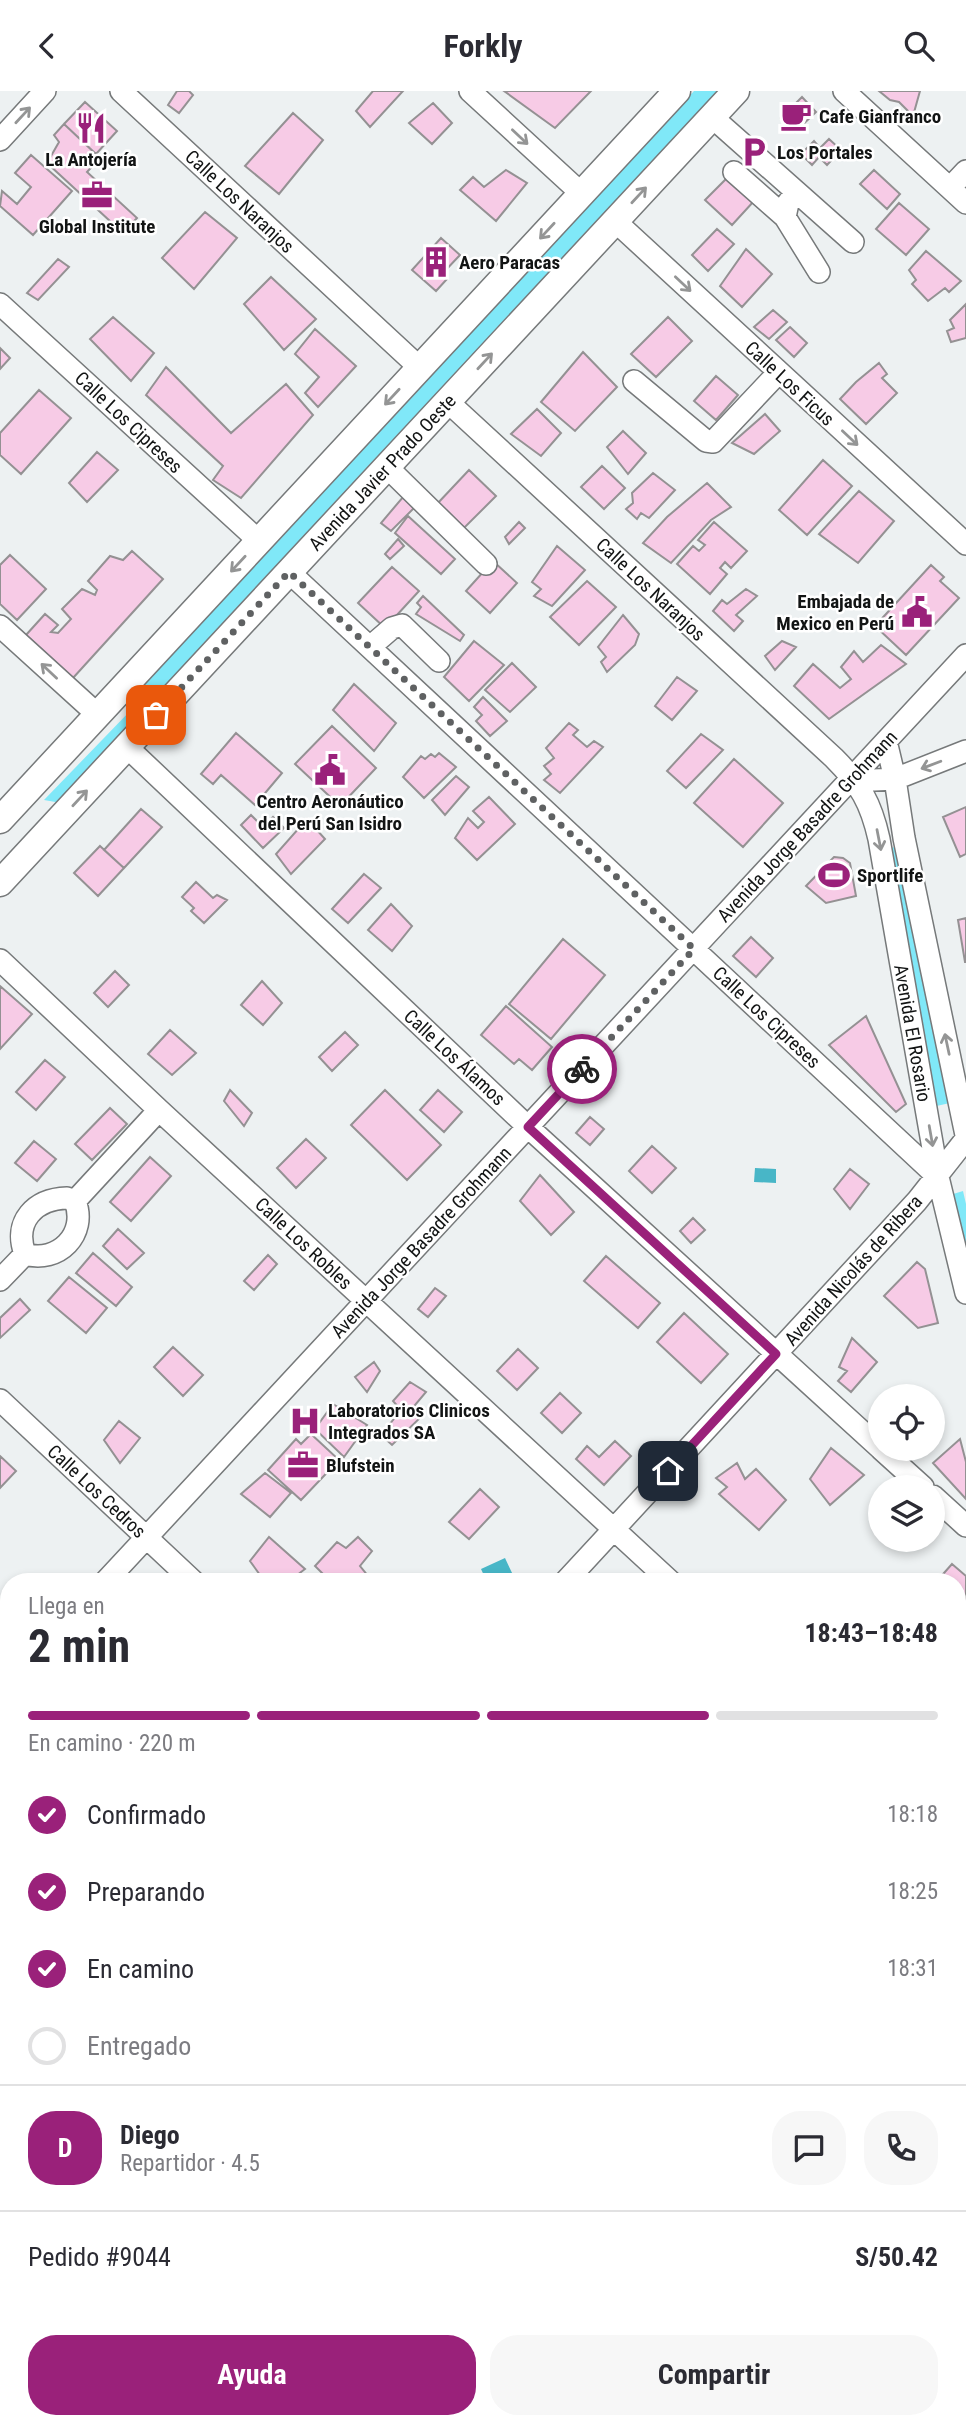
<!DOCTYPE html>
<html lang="es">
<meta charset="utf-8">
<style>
body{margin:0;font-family:"Roboto Condensed",sans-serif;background:#f7f7f7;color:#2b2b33;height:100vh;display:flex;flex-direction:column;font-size:26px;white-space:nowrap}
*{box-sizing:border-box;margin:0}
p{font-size:23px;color:#7c7c81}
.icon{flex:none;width:38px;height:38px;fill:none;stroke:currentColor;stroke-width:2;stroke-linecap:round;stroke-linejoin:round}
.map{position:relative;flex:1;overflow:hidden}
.details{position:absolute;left:0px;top:1482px;width:966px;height:856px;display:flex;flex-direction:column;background:#fff;border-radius:28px 28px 0 0;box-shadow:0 4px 10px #0003}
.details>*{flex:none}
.buttons{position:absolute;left:868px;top:1293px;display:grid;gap:14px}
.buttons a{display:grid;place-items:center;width:77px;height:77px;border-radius:50%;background:#fff;box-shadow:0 4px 10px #0003;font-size:35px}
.pin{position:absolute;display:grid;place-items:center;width:60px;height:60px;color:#fff;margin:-30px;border-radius:14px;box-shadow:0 4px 10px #0006}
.courier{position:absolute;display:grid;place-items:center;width:70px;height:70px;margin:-35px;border:5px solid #9a217a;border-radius:50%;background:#fff;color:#222;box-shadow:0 2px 9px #0007}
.summary em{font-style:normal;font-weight:700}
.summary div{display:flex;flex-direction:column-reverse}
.summary{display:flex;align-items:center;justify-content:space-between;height:119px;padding:0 28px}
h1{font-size:46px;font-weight:700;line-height:52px}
.bar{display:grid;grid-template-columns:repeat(4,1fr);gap:10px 7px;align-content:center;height:84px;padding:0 28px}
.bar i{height:9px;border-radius:5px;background:#e1e1e2}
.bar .selected{background:#9a217a}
.bar p{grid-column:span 4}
.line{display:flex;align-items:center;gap:18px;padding:0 28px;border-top:2px solid #e1e1e2}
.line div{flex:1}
.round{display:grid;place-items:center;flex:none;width:74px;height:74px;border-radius:28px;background:#f7f7f7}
ol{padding:0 28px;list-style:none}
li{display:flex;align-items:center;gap:21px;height:77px}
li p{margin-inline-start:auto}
li .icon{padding:7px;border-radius:50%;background:#9a217a;color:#fff;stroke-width:4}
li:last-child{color:#7c7c81}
li i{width:38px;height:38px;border:4px solid #e1e1e2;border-radius:50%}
.cta{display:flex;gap:14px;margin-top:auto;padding:14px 28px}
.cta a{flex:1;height:80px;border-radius:28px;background:#9a217a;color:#fff;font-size:28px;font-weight:700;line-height:80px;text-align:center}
.cta a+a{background:#f7f7f7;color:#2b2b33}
header{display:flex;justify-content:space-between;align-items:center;height:91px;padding:0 28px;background:#fff;font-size:32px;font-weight:700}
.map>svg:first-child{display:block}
.green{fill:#80e8f8}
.water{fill:#48b6c7}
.building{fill:#f7cbe6;stroke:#949193;stroke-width:2}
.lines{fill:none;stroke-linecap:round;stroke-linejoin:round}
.minor-casing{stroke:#76797a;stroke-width:24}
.major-casing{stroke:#76797a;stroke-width:29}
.minor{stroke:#fff;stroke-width:21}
.major{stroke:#fff;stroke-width:26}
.oneway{stroke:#949595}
.done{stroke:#5f6162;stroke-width:7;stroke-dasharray:0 12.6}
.route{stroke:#9a217a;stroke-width:9}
.labels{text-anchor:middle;stroke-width:5;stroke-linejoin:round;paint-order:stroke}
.poi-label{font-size:19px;font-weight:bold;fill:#121414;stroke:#fff;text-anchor:start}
.street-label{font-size:19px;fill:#121414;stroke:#fff}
</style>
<header><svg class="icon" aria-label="back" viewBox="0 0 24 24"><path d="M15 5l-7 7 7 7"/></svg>Forkly<svg class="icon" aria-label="search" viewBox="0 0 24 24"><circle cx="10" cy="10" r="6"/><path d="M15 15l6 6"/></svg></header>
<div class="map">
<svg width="966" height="2337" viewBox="0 0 966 2337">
<rect width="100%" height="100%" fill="#edf1f2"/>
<!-- green -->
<path class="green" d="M694,0H722L61,712L44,709L132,618L138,598Z
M902,755L950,1012L932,1016L884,758Z
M963,1100L966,1113V1173L950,1104Z
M966,2301V2337H900L915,2329H957V2306Z"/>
<!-- water -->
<path class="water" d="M755,1077L776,1078V1092L754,1091Z
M505,1467L513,1484L497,1491H487L481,1478Z"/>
<!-- building -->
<path class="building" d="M177,0H189L193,4L179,22L168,14Z
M373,0H403L370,36L356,20Z
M504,0H591L555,37Z
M879,0H920L913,25L899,11L890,9Z
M802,6L816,21L795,41L781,27Z
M85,11L117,40L96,63L64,33Z
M433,12L452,32L432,53L409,32Z
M293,22L323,49L279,103L245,75Z
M64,33L100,67L87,81L137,127L123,142L47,72L59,51L54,44Z
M829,48L841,59L827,74L819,66L812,74L801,63L814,50L820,57Z
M31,64L72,100L33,144L0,115L2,100L17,113L31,96L15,82Z
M506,79L527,92L496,130L460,99L473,86L484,96Z
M874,79L900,103L887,118L860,93Z
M728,86L754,110L732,134L705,109Z
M899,112L929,138L906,164L876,138Z
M205,121L237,147L194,198L162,167Z
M717,138L734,153L708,180L692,164Z
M441,147L460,164L442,183L447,188L436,200L412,179Z
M746,158L772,183L742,216L720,195Z
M926,160L961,190L949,201L945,197L928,210L912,193L916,189L909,179Z
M58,168L69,176L38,209L27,202Z
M271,186L316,228L284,259L244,213Z
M966,213V247L951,251L947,240L954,237L950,229Z
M773,219L787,231L769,248L754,236Z
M113,226L154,262L131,290L90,248Z
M668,226L692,250L656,286L631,263Z
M790,236L807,252L794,266L776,249Z
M315,238L356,275L318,316L305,302L319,286L295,263Z
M0,257L10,267L0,278Z
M583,261L617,296L575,340L541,311Z
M879,272L887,283L882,287L897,302L866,333L840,308L856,291Z
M166,276L231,342L286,293L313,324L241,407L213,389L223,375L146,304Z
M716,285L738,304L716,329L694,310Z
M39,299L71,327L21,383L0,364V342Z
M537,318L561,342L541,365L511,343Z
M765,323L780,340L754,363L732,352Z
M623,340L646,362L628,383L607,356Z
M97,361L118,379L87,411L69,392Z
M823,369L852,395L807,444L779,419Z
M602,375L625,397L604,418L581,396Z
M469,379L496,405L464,437L437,413Z
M653,382L675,399L649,427L641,422L637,428L626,418L633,412L632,402Z
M707,392L731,416L711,429L671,472L643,452L667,426Z
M409,399L420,411L391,440L381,432Z
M859,400L894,430L858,472L819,443Z
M408,425L455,468L441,483L395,442Z
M519,431L525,437L509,453L505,446Z
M714,431L747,460L731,477L725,471L720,477L727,483L710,503L677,473L693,455L699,460L705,454L698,449Z
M398,448L404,455L390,468L385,463Z
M557,455L585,479L552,515L534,505L541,498L532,491Z
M132,460L163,488L73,587L26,544L45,523L58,534L51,541L58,542L71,528L62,518L82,498L95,504L97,499L88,490L110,465L123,469Z
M10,464L46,498L17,529L0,513V474Z
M493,470L517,492L490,522L466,500Z
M931,474L944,486L940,490L959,507L906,564L875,535Z
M392,476L419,500L385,537L358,512Z
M587,490L616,516L579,554L550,526Z
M746,498L757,505L736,524L743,530L734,540L713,520L722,509L727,513Z
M423,505L464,544L460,550L416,523L421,516L417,512Z
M623,524L639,543L635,554L607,581L601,571L606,566L598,556Z
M474,550L504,574L469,610L444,586Z
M782,550L796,556L775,579L765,565Z
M881,554L906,573L829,628L794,595L813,573L840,597L851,588L841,576L854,560L863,571Z
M512,572L536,596L510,621L485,599Z
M677,586L697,600L672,629L655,615Z
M354,593L396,632L374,660L333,619Z
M483,606L507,630L490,645L476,630L482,624L474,616Z
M569,632L578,639L573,644L587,656L594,650L603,656L560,702L544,689L551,683L544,675L554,667L546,657Z
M332,635L376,677L340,715L295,673Z
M236,642L282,682L255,714L221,684L213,693L201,683Z
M701,643L723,659L686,697L667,680Z
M439,662L456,676L424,707L403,686L421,665L425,668L431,663L435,666Z
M734,668L783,712L743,756L694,712Z
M456,685L469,696L445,724L432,709Z
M489,706L515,733L477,769L455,747L468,727L478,737L484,731L473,720Z
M966,716V763L960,766L943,726Z
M141,718L162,736L124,777L104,759Z
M251,724L263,736L273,726L284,737L263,757L241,734Z
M307,728L325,748L291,783L276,763Z
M100,755L124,777L98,805L74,782Z
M834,766L843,767L850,772L856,805L826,812L806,795Z
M364,783L381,797L348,832L332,818Z
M196,791L213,807L217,804L227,809L204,832L191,820L194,817L182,806Z
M391,813L412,835L392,860L368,839Z
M966,827V871H965L958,829Z
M751,846L773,867L756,886L733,865Z
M563,848L605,884L551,948L509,913Z
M115,880L129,894L108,916L94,902Z
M262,890L282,912L263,934L241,914Z
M0,895L32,923L0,958Z
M506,915L552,956L532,979L519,968L514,973L481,944Z
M866,925L906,1013L896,1021L829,954Z
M170,939L196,962L172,984L148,963Z
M345,941L358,954L332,980L319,966Z
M45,969L65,986L36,1019L16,1001Z
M230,999L252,1022L244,1035L224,1010Z
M385,999L441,1054L407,1089L351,1034Z
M438,999L462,1021L444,1041L420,1019Z
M110,1017L127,1033L92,1069L75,1053Z
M590,1026L604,1038L590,1054L576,1042Z
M306,1048L326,1067L296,1097L277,1077Z
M34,1050L56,1068L37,1090L15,1072Z
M652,1055L676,1077L652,1102L629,1080Z
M150,1066L171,1085L131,1130L110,1111Z
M850,1078L869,1093L850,1118L834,1098Z
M540,1084L574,1121L551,1144L520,1110Z
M693,1127L705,1139L691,1152L680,1140Z
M118,1138L144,1162L127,1178L103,1155Z
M93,1162L132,1196L116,1215L76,1182Z
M268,1164L277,1173L254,1199L244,1190Z
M606,1165L660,1212L638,1237L584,1190Z
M917,1171L925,1178L938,1232L918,1237L884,1205Z
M69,1186L107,1217L86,1242L48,1210Z
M435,1197L446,1205L428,1226L418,1218Z
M20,1208L30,1219L0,1247V1227Z
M684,1222L728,1263L701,1292L657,1251Z
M852,1247L877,1271L851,1301L838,1290L847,1280L839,1276Z
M173,1256L203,1284L183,1305L154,1276Z
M518,1258L538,1277L517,1299L497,1280Z
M374,1271L380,1280L367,1301L355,1286Z
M410,1291L426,1301L415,1314L423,1324L392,1354L381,1344L401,1319L393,1310Z
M560,1302L581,1322L562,1342L541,1322Z
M333,1313L367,1334L344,1366L315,1338Z
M119,1330L140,1347L120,1372L104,1349Z
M311,1343L339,1369L301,1409L268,1379L296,1348L301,1353Z
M960,1348L966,1371V1408L933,1372Z
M615,1350L631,1365L604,1394L576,1368L587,1355L599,1366Z
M831,1357L864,1384L830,1414L810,1388Z
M0,1365L16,1380L0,1397Z
M737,1372L745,1388L756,1378L786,1409L759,1439L719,1403L727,1396L716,1387Z
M265,1382L291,1402L270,1426L241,1403Z
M480,1398L499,1416L469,1448L449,1431Z
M269,1446L305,1478L288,1491H265L250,1470Z
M358,1446L372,1460L360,1475L368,1485L362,1491H331L315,1475L337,1451L346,1457Z
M952,1473L966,1485V1523L957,1515V1491H936Z
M0,1534L7,1541L0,1548Z
M9,1659V1738L0,1730V1668Z
M957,1801L966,1803V1845L959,1848L957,1844Z
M0,1835L9,1843V1883L0,1893Z
M2,1928L9,1934V1982L0,1974V1966L7,1958L0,1952V1931Z
M0,1990L8,1999L0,2007Z
M960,2021L966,2023V2080L957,2078V2032Z
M9,2146V2167L4,2171L8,2175L2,2181L0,2179V2154Z
M957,2176L966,2181V2200L957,2197Z
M190,2329H225L230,2337H182L191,2332Z
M494,2329H534L522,2337H499Z
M539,2329H548L549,2332L562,2329L566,2337H526Z"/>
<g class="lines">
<defs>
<path id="minor" d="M121,0L420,277
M470,0L582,103
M844,0L966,112
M712,26L853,151
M0,49L45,0
M734,81L785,126
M950,97L966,80
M796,101L788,112L785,126L819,181
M615,130L966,453
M0,213L259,450
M634,290L706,350L713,351L779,281
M447,310L834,667C860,693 871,712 879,748L938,1086L966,1202
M387,376L486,473
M289,481L938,1086
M0,535L98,624
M370,556L392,537L402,534L439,570
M886,650L895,688L904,747L966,1044
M127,656L528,1036L880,1357
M853,686L874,689L895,688L966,660
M0,869L159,1019L671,1491
M67,1107L75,1110C88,1143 58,1173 25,1163C13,1130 35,1108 67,1107Z
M75,1110L159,1019
M0,1189L25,1163
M0,1309L194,1491
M881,1358L923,1396
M933,1405L966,1435
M105,1491L966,564
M565,1491L917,1110L966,1048
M957,1585L966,1580
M0,1604L9,1595
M0,1772L9,1780
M957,1891L966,1887
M0,2096L9,2086
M0,2216L9,2224
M110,2329L114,2337
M467,2329L472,2337
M826,2329L830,2337
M75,2337L82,2329"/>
<path id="major" d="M0,729L677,0
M0,792L736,0
M957,2284L966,2279
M859,2337L873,2329"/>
</defs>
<!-- minor casing -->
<use href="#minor" class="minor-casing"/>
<!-- major casing -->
<use href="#major" class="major-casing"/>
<!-- minor -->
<use href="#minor" class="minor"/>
<!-- major -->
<use href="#major" class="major"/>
</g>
<!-- one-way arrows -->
<defs><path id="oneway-shaft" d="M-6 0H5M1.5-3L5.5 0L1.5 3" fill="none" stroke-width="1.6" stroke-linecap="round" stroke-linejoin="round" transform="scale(1.75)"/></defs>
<g class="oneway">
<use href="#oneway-shaft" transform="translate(23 24) rotate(-47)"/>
<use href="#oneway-shaft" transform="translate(520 46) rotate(43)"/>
<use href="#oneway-shaft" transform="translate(639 104) rotate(-47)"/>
<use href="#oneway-shaft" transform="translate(547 140) rotate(133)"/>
<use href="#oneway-shaft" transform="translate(683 193) rotate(43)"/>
<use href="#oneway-shaft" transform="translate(485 270) rotate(-47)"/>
<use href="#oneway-shaft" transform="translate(392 306) rotate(133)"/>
<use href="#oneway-shaft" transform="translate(850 347) rotate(43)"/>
<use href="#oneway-shaft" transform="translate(238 473) rotate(133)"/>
<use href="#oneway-shaft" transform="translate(49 580) rotate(-137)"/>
<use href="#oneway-shaft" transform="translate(931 674) rotate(159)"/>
<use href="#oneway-shaft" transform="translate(80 707) rotate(-47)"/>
<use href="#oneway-shaft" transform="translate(879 749) rotate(79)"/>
<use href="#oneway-shaft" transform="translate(947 953) rotate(-102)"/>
<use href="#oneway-shaft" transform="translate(931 1045) rotate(80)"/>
</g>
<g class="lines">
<!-- done -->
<path class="done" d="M156,624L289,481L694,858L582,978"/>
<!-- route -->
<path class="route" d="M582,978L528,1036L776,1263L668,1380"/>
</g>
<!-- icons -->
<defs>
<symbol id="cafe-bare" viewBox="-9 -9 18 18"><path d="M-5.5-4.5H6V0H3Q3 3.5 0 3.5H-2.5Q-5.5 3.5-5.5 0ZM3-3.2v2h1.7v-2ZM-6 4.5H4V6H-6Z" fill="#9a217a" stroke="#fff" stroke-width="2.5" paint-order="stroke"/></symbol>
<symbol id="restaurant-bare" viewBox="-9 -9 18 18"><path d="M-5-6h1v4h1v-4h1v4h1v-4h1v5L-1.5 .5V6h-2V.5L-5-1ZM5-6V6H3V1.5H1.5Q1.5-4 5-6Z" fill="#9a217a" stroke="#fff" stroke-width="2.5" paint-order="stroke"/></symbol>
<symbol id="parking-bare" viewBox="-9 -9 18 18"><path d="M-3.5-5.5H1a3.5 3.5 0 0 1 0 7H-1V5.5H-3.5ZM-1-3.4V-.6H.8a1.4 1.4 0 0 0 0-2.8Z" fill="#9a217a" stroke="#fff" stroke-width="2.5" paint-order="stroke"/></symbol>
<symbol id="office-bare" viewBox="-9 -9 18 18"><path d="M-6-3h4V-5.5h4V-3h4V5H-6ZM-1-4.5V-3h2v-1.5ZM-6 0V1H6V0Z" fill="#9a217a" stroke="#fff" stroke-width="2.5" paint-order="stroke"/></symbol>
<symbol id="building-bare" viewBox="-9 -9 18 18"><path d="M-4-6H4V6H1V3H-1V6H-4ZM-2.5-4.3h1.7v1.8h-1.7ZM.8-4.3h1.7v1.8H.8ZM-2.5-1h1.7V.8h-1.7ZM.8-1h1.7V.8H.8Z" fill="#9a217a" stroke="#fff" stroke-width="2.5" paint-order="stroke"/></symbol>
<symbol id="civic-bare" viewBox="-9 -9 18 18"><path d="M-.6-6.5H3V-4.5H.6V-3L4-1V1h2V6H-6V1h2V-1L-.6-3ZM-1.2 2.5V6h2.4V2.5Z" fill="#9a217a" stroke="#fff" stroke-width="2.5" paint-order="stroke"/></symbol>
<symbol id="stadium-bare" viewBox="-9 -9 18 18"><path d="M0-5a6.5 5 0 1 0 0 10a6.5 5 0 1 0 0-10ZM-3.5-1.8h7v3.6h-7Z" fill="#9a217a" stroke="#fff" stroke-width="2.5" paint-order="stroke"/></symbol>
<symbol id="hospital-bare" viewBox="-9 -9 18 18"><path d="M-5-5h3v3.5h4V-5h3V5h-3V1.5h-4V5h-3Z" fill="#9a217a" stroke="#fff" stroke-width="2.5" paint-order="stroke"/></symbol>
</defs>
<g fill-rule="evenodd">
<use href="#cafe-bare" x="774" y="3" width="44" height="44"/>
<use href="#restaurant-bare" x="69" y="15" width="44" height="44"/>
<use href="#parking-bare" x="732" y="39" width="44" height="44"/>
<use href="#office-bare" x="75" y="82" width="44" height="44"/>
<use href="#building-bare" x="414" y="149" width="44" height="44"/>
<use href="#civic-bare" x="895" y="499" width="44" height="44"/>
<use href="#civic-bare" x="308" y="657" width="44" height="44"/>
<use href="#stadium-bare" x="812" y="762" width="44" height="44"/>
<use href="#hospital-bare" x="283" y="1308" width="44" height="44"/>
<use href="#office-bare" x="281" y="1352" width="44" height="44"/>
</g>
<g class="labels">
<!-- poi labels -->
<g class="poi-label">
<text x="819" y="32">Cafe Gianfranco</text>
<text x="777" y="68">Los Portales</text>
<text x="91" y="75" text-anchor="middle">La Antojería</text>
<text x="97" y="142" text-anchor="middle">Global Institute</text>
<text x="459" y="178">Aero Paracas</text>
<text x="894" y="517" text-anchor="end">Embajada de<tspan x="894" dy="22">Mexico en Perú</tspan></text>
<text x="330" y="717" text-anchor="middle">Centro Aeronáutico<tspan x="330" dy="22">del Perú San Isidro</tspan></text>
<text x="857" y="791">Sportlife</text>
<text x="328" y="1326">Laboratorios Clinicos<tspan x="328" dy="22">Integrados SA</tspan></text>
<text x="326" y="1381">Blufstein</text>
</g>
<!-- street labels -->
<g class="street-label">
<text transform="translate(240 110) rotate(43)" y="7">Calle Los Naranjos</text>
<text transform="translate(790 292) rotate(43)" y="7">Calle Los Ficus</text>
<text transform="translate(129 331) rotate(43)" y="7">Calle Los Cipreses</text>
<text transform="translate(382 381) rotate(-47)" y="7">Avenida Javier Prado Oeste</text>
<text transform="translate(651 498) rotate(43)" y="7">Calle Los Naranjos</text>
<text transform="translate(807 735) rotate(-47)" y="7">Avenida Jorge Basadre Grohmann</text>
<text transform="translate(767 926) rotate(43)" y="7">Calle Los Cipreses</text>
<text transform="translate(913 942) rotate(80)" y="7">Avenida El Rosario</text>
<text transform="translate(455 966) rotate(43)" y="7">Calle Los Álamos</text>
<text transform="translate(421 1151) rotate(-47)" y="7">Avenida Jorge Basadre Grohmann</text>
<text transform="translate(304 1152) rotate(43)" y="7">Calle Los Robles</text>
<text transform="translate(853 1179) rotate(-48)" y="7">Avenida Nicolás de Ribera</text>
<text transform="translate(97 1400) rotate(43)" y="7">Calle Los Cedros</text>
</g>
</g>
</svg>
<div class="buttons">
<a><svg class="icon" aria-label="locate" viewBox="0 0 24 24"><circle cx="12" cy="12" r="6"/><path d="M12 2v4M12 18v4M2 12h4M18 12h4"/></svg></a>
<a><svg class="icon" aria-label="layers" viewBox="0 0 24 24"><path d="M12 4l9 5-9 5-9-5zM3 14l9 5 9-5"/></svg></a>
</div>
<div class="pin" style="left:156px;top:624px;background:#ea580c"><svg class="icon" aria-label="bag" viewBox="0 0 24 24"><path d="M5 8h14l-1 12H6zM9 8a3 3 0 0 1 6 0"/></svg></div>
<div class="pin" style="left:668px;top:1380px;background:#1f2937"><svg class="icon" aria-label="home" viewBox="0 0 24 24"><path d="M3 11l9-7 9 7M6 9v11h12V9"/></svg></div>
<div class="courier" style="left:582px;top:978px"><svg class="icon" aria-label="bike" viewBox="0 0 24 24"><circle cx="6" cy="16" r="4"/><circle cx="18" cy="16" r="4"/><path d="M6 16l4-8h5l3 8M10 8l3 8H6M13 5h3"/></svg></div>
<section class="details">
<div class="summary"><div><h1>2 min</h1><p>Llega en</p></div><em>18:43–18:48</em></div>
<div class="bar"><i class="selected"></i><i class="selected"></i><i class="selected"></i><i></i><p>En camino · 220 m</p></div>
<ol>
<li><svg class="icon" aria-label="check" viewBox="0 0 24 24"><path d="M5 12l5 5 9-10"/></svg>Confirmado<p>18:18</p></li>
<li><svg class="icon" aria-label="check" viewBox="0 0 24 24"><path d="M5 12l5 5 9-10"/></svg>Preparando<p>18:25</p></li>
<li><svg class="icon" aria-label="check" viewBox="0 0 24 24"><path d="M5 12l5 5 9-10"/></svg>En camino<p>18:31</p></li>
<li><i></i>Entregado</li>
</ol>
<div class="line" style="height:126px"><b class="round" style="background:#9a217a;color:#fff">D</b><div><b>Diego</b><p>Repartidor · 4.5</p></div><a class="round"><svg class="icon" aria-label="chat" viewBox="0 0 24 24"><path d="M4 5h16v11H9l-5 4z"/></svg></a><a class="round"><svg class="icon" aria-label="phone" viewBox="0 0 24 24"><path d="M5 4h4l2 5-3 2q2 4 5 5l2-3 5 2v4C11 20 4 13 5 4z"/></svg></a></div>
<div class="line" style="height:91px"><div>Pedido #9044</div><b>S/50.42</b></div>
<div class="cta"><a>Ayuda</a><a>Compartir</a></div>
</section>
</div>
